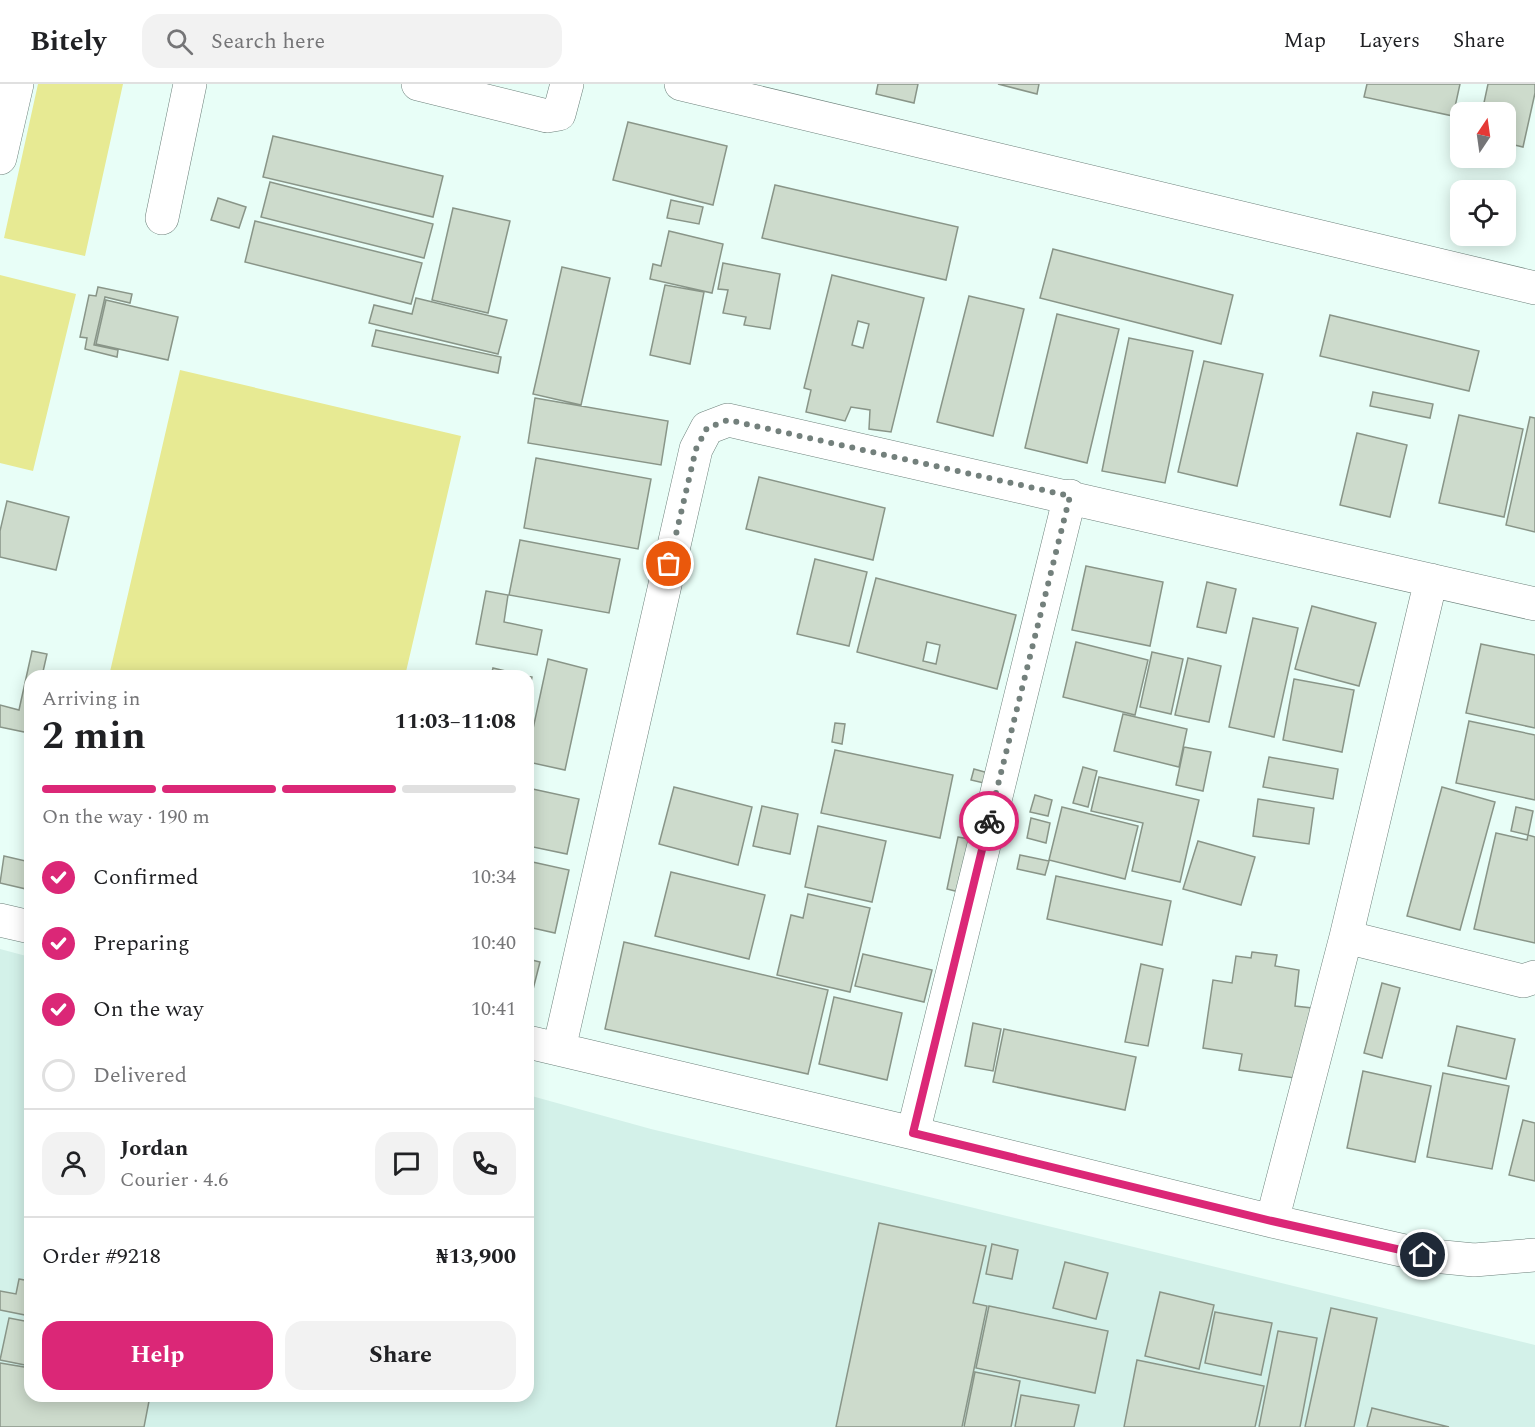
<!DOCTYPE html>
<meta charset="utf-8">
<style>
body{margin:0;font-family:Spectral,serif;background:#f2f2f2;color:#202124;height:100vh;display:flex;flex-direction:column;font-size:22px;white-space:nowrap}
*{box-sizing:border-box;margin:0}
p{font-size:20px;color:#757577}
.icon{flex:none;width:33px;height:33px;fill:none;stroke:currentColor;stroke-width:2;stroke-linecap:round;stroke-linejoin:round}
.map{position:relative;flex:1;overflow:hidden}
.side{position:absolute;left:24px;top:586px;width:510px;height:732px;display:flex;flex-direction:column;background:#fff;border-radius:18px;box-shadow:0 3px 15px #0003}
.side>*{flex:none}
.needle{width:39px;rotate:13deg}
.tools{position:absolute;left:1450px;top:18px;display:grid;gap:12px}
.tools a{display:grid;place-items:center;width:66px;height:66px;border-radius:12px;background:#fff;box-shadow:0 3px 15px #0003;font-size:30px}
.pin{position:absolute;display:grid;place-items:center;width:51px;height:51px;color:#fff;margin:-26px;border:3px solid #fff;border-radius:50%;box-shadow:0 2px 6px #0007}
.courier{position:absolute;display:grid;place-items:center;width:60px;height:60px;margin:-30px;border:4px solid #db2777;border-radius:50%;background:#fff;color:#222;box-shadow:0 2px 8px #0007}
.overview em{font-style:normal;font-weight:700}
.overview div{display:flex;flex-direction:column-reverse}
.overview{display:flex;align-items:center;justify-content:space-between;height:102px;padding:0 18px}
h1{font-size:39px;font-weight:700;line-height:45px}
.bar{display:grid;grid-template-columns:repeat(4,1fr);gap:9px 6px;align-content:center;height:72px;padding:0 18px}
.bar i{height:8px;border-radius:4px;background:#e0e0e0}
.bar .active{background:#db2777}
.bar p{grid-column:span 4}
.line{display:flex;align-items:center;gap:15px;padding:0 18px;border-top:2px solid #e0e0e0}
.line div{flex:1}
.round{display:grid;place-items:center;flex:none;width:63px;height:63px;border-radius:18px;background:#f2f2f2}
ol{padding:0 18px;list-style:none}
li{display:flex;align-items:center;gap:18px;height:66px}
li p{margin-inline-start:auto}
li .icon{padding:6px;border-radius:50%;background:#db2777;color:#fff;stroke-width:4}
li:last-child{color:#757577}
li i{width:33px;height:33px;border:3px solid #e0e0e0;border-radius:50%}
.action{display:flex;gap:12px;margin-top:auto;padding:12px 18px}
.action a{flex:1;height:69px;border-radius:18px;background:#db2777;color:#fff;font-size:24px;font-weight:700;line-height:69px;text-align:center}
.action a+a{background:#f2f2f2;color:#202124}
header{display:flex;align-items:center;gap:36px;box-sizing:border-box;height:84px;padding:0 30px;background:#fff;border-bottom:2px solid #e0e0e0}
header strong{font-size:28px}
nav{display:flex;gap:33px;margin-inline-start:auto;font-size:21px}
.search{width:420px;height:54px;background:#f2f2f2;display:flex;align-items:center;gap:15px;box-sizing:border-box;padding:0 21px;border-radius:18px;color:#757577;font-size:22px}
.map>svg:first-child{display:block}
.built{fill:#d3f1e9}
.green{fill:#e7ea93}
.building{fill:#cddbcc;stroke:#899588;stroke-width:1.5;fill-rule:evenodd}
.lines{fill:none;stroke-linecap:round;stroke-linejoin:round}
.minor-casing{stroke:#6d817b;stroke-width:34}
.minor{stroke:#fff;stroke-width:33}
.done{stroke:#73807c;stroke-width:6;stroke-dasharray:0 10.8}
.route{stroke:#db2777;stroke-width:8}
</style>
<header>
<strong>Bitely</strong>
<div class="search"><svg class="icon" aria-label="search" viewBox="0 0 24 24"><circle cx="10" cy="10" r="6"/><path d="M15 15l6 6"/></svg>Search here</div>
<nav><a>Map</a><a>Layers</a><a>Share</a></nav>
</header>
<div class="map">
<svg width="1535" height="1343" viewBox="0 0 1535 1343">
<rect width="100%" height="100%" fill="#e8fef7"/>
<!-- built -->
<path class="built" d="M0,865L30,873V1312H528V1011L651,1045L1535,1261V1343H0Z"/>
<!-- green -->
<path class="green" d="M38,0H123L85,172L4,154Z
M0,191L76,210L33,387L0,379Z
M180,286L461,352L405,592H109Z"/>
<!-- building -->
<path class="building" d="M878,0H918L914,19L876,10Z
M998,0H1039L1037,10Z
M1367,0H1460L1453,32L1364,13Z
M1488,0H1535V9L1523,63L1506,59V28H1482Z
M628,38L727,62L713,121L613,96Z
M273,52L443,92L433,133L263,93Z
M270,98L433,140L424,174L261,133Z
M775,101L958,143L946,196L762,154Z
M218,114L246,123L239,144L211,136Z
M671,116L703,123L699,140L667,134Z
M453,124L510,137L488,229L432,216Z
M255,137L422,179L411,220L245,178Z
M669,147L723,160L712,209L650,195L653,180L661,182Z
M1053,165L1233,211L1221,260L1040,214Z
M723,179L780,190L770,245L744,241L746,233L723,229L728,206L718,205Z
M562,183L610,194L581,321L533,310Z
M832,191L924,214L891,348L869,345L870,326L851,323L845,337L806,328L811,306L804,304ZM858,237L869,240L863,264L852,261Z
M665,201L704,208L690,280L650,271Z
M98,203L132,210L130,219L105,213L94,261L118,266L117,273L85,265L87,254L80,253L89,211L96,212Z
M969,212L1024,225L993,352L937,338Z
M416,214L507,236L498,270L369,239L374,221L412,230Z
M106,216L178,233L168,276L96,260Z
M1057,230L1119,245L1087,379L1025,364Z
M1330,231L1479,267L1469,307L1320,272Z
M376,246L501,273L498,289L372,262Z
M1129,254L1193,267L1165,399L1102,387Z
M1204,277L1263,290L1237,402L1178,388Z
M1373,308L1433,320L1430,334L1370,322Z
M535,314L668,337L661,381L528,359Z
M1459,331L1523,345L1504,433L1439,419Z
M1530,333L1535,334V448L1506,441Z
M1357,349L1407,361L1390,433L1340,421Z
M536,374L651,395L638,465L524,444Z
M759,393L885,424L873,476L746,445Z
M7,417L69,433L56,486L0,473V447Z
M520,456L620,475L609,529L509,511Z
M815,475L867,488L849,562L797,550Z
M1086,482L1163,498L1150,562L1072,546Z
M876,494L1016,531L997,605L857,568ZM927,558L940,561L936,580L923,577Z
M1207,498L1236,505L1226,549L1197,543Z
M486,507L508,511L504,538L542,546L537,571L476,560Z
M1312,522L1376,539L1359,602L1295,585Z
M1253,534L1298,544L1274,653L1229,643Z
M1076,558L1148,576L1135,631L1063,613Z
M1481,560L1535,571V644L1466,629Z
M32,567L47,570L42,592H30L29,649L0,643V621L19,626Z
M1152,568L1183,575L1171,630L1140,623Z
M1188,574L1221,582L1209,638L1175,631Z
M548,575L587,585L565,686L528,678V668Z
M493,584L532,593L528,612V592H491Z
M1294,595L1354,606L1342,668L1283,656Z
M1123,630L1187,645L1179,683L1114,667Z
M1469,637L1535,651V716L1456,699Z
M835,639L845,640L842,660L832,658Z
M1184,663L1211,668L1203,707L1176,701Z
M835,666L953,691L940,754L821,729Z
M1269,673L1338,685L1333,715L1263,703Z
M1083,683L1097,687L1088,723L1073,719Z
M974,685L999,692L997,702L971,696Z
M1099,693L1199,716L1180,798L1132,787L1143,739L1091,727Z
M674,703L752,723L738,781L659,760Z
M1442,703L1495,718L1460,846L1407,832Z
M528,704L579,715L567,770L528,762Z
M1035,711L1052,716L1048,732L1030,728Z
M1258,715L1314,724L1309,760L1253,752Z
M762,722L798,730L790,770L753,762Z
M1062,723L1138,742L1125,795L1049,776Z
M1516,723L1533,727L1528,751L1511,747Z
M1031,734L1050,739L1046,759L1027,754Z
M818,742L886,757L872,818L805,803Z
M1496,749L1527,756L1528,751L1535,753V859L1474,845Z
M958,753L975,756L963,809L947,805Z
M1198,757L1255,773L1241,821L1183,805Z
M1020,771L1049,777L1045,791L1017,785Z
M4,772L30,778L26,805L0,799Z
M528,777L569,786L555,849L528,843Z
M671,788L765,811L749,875L655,852Z
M1056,792L1171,817L1162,861L1047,835Z
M808,810L870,824L850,908L777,891L791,831L803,834Z
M624,858L828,906L808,990L605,945Z
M1252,868L1277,871L1275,882L1299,886L1295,922L1312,924L1302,995L1239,986L1242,970L1203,964L1213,896L1232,899L1236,872L1251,874Z
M863,870L932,886L924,918L855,902Z
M528,875L540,878L528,925Z
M1141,880L1163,885L1148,962L1125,958Z
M1382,899L1400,904L1382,974L1364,969Z
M834,913L902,929L887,996L819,980Z
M973,939L1001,945L993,987L965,982Z
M1457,942L1515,955L1506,995L1448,982Z
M1004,945L1136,973L1125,1026L993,998Z
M1363,987L1431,1002L1415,1078L1347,1064Z
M1443,989L1509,1002L1492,1085L1427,1073Z
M1523,1036L1535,1039V1097L1509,1091Z
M879,1139L986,1162L973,1219L987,1222L962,1343H836Z
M992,1160L1018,1166L1012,1195L986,1190Z
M1065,1178L1108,1189L1096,1235L1053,1224Z
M19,1195L30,1197V1232L0,1226V1207L16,1210Z
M1160,1208L1214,1221L1199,1285L1145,1272Z
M989,1222L1108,1247L1095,1309L976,1284Z
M1331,1224L1377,1234L1354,1343H1305Z
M1215,1228L1272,1239L1261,1291L1205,1279Z
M9,1234L30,1238V1282L0,1276Z
M1278,1247L1317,1254L1300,1343H1259Z
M1137,1276L1264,1302L1255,1343H1124Z
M0,1279L30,1284V1312H150L144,1343H0Z
M975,1288L1020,1297L1011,1343H964Z
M1021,1311L1079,1321L1074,1343H1015Z
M1372,1324L1449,1343H1367Z"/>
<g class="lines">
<defs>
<path id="minor" d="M418,0L547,32L559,30L567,0
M681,0L1535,204
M0,74L17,0
M162,134L190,0
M0,836L30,843
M1346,853L1523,897L1535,893
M528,958L913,1049L1272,1137L1423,1171L1474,1176L1535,1171
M559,965L696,365L707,344L728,336L1535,520
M913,1049L1070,412
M1272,1137L1346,853L1431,496"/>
</defs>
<!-- minor casing -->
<use href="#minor" class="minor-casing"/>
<!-- minor -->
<use href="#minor" class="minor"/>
</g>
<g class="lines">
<!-- done -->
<path class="done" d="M669,480L696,365L707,344L728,336L1070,412L989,737"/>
<!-- route -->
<path class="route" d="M989,737L913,1049L1272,1137L1423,1171"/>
</g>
</svg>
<div class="tools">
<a><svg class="needle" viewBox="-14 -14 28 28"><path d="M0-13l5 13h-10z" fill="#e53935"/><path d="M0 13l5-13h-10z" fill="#757577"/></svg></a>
<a><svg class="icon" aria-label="locate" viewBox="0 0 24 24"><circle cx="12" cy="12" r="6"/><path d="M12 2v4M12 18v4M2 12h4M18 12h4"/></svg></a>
</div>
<div class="pin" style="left:669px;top:480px;background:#ea580c"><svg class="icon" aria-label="bag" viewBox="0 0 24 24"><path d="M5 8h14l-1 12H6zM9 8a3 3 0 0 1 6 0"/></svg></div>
<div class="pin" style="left:1423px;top:1171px;background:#1f2937"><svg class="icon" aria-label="home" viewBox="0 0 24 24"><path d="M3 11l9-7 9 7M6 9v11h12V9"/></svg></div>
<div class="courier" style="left:989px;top:737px"><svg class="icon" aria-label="bike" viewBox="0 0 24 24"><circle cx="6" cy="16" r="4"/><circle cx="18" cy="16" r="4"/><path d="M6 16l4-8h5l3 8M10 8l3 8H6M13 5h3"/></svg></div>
<section class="side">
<div class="overview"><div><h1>2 min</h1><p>Arriving in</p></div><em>11:03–11:08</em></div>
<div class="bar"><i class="active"></i><i class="active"></i><i class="active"></i><i></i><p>On the way · 190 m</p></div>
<ol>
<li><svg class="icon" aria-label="check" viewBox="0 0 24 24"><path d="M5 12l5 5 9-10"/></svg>Confirmed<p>10:34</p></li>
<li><svg class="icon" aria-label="check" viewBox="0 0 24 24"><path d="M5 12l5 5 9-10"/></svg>Preparing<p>10:40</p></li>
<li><svg class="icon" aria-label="check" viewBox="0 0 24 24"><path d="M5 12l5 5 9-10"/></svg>On the way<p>10:41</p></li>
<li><i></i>Delivered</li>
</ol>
<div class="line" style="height:108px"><a class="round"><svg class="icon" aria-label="person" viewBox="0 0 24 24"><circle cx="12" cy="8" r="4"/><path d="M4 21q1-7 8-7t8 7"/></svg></a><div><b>Jordan</b><p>Courier · 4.6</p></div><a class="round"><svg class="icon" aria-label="chat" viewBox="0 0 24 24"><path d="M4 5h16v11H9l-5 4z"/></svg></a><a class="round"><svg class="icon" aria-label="phone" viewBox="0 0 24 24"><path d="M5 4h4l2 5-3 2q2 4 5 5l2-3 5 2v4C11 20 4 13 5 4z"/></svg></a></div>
<div class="line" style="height:78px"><div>Order #9218</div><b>₦13,900</b></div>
<div class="action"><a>Help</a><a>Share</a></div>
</section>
</div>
